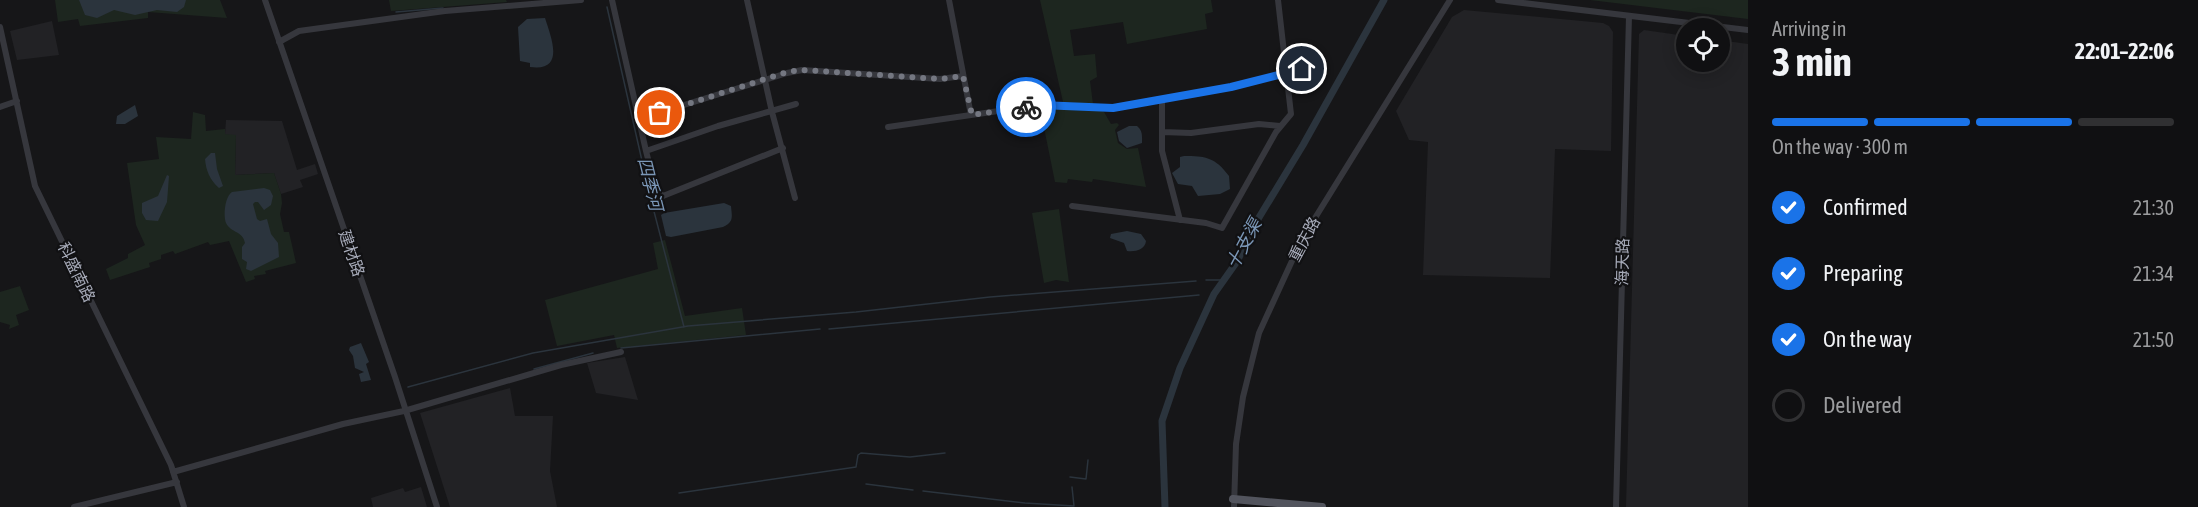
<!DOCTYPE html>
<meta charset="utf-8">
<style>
body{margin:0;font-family:"Asap Condensed","Noto Sans SC",sans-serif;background:#1e1e20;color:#f1f3f6;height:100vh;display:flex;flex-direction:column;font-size:22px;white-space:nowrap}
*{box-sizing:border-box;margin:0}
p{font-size:20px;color:#9c9d9f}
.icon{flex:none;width:33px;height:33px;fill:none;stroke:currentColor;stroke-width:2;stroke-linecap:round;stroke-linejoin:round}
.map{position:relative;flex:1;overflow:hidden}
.panel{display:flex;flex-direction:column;background:#101012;width:450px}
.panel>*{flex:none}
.fabs{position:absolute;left:1676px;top:18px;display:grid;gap:12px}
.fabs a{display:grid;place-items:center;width:54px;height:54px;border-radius:50%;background:#101012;box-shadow:0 3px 15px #0003,0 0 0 2px #303032;font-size:30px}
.pin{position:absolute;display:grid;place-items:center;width:51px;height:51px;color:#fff;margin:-26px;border:3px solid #fff;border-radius:50%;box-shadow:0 2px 6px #0007}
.courier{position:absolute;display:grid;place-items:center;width:60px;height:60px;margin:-30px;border:4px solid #1a73e8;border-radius:50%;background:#fff;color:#222;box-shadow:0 2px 8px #0007}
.head em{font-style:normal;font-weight:700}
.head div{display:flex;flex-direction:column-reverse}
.head{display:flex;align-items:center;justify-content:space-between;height:102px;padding:0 24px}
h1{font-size:39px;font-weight:700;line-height:45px}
.bar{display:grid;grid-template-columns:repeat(4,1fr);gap:9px 6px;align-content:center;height:72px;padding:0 24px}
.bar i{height:8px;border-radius:4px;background:#303032}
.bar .on{background:#1a73e8}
.bar p{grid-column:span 4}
ol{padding:0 24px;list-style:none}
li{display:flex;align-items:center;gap:18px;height:66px}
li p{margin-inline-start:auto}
li .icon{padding:6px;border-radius:50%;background:#1a73e8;color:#fff;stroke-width:4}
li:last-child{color:#9c9d9f}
li i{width:33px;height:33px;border:3px solid #303032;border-radius:50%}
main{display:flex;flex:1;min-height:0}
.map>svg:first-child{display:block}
.built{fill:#222225}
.green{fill:#1d261f}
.water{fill:#2b343d}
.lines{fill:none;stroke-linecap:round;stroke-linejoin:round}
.stream{stroke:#2b343d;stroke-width:1.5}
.canal{stroke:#2b343d;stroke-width:7}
.minor{stroke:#36373d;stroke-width:6}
.major{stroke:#52545d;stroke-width:8}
.done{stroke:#747781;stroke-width:6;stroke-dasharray:0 10.8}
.route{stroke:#1a73e8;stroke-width:8}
.labels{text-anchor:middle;stroke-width:4.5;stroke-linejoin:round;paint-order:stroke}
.street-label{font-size:16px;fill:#a7abb9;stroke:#111113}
.water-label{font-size:18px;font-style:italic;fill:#7b97b7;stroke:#111113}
</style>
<main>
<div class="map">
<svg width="1748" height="507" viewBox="0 0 1748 507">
<rect width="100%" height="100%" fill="#161618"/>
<!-- built -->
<path class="built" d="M1464,10L1603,23L1609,26L1613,32L1611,151L1555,149L1550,278L1423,275L1428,142L1409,140L1396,111L1452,17Z
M52,21L59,55L17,60L10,31Z
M1644,30L1686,36V62H1719V40L1748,44V507H1626L1639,34Z
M226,120L282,121L297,170L315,164L318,174L300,180L303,187L281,194L274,173L235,175L236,135H225Z
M625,357L638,400L596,393L587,363Z
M510,388L515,416H553L550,471L557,507H450L420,413Z
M421,487L427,507H373L371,498L403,488L405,492Z"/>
<!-- green -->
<path class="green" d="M55,0H220L227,18L148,12V18L80,26L78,19L58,22Z
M389,0H506L507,2L391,11Z
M1040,0H1211L1213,12L1205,14L1207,29L1127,44L1123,22L1070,30L1074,56L1095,54L1097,77L1090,81L1093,104L1063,102Z
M1590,0H1748V19Z
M1040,108L1099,109L1104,112L1111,124L1117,123L1119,125L1115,130L1118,143L1127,149L1138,148L1146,187L1093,179L1092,182L1068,179L1067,183L1055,182Z
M193,112L205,115L206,131L225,129V134L236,135L235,175L274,173L281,194L282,203L280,214L284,232H289L296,263L265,271L266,274L254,276L255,279L246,282L229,241L210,245L208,242L175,254L173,251L161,255V259L149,263L150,267L110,280L106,269L128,258V254L145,245L136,225L127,163L159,159L156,137L191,139Z
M1059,209L1069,282L1056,280L1044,283L1032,213Z
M665,240L685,316L742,308L746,335L617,348L614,335L557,346L545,300L658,269L653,243Z
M20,286L29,310L16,315L19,325L9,329L10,325L0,322V292Z"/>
<!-- water -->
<path class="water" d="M79,0H186L184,7L177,12L157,10L135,15L114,10L97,18L85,15Z
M545,18C551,37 566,72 530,67V63L520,61L518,27L527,19Z
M135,105L138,116L125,124H116L117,116Z
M1129,126H1137C1143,131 1142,136 1142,143L1127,148L1119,141L1117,132Z
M211,153H215L217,169L223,186L219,188C210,180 206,171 205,159Z
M1184,156C1205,156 1215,157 1229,176L1230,189L1220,194L1198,196L1192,186L1178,184L1172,173L1180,167V157Z
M167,175L169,176L167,202L158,221L146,220L142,213V203L158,196Z
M264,188L270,190L273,196L271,205L264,210L258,202H255L253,204L257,219L260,221L267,219L271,234L278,243L279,257L251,271L246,269L247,262L242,259V247L245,243C243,231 231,233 226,223C223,216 225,196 232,192Z
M724,203L731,206C732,217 734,222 723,227L671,237L666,236L661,215L664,213Z
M1127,231L1141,234L1146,241C1145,250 1135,252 1127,251L1124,243L1110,238L1111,234Z
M361,343L369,362L366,364L371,380L361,382L359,374L364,372L355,368L353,356L349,350L350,347Z"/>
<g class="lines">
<!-- stream -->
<path class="stream" d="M607,7L650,196L684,327
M396,12L443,8
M1206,280H1225
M829,329L1199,295
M621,348L820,329
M534,369L593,353
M408,387L533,353L688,326L856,312L990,297L1196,281
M1070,477L1086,479L1088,460
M866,484L913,490
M923,491L1025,503L1074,506L1072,487
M679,493L856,467L858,455L861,453L910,457L945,453"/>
<!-- canal -->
<path class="canal" d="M1165,507L1162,421L1180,368L1214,294L1238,260L1249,234L1303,145L1384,0"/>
<!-- minor -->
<path class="minor" d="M265,0L395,377L437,507
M612,0L646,151L656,190L663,196L783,148
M747,0L772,112L795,198
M949,0L971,115L1040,105L1113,108L1231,87L1318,65
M1498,0L1748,30
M0,27L35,186L171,465L184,507
M279,42L299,31L445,11L581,0
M1162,99V151L1180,220
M0,107L17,101
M639,119L787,73L802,70L940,79L963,76
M888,127L971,115
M1162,132L1191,133L1259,124L1280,126
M646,151L718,126L796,104
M1072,206L1206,223L1222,228L1276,132L1291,114L1278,0
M173,472L343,424L404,411L561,365L621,352
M74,507L177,482
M1234,507L1236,444L1243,397L1259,333L1302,239L1450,0
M1616,507L1629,16"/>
<!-- major -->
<path class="major" d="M1233,499L1322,507"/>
</g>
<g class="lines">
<!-- done -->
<path class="done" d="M660,113L787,72L802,70L940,79L963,76L972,115L1026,107"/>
<!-- route -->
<path class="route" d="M1026,107L1040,105L1113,108L1231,87L1302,69"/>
</g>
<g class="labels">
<!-- street labels -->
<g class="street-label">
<text transform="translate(1304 239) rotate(-62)" y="6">重庆路</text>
<text transform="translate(352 253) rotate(71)" y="6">建材路</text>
<text transform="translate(1622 262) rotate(-89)" y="6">海天路</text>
<text transform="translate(77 272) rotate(64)" y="6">科盛南路</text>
</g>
<!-- water labels -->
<g class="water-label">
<text transform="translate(650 184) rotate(76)" y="6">四季河</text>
<text transform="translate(1244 244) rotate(-62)" y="6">十支渠</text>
</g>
</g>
</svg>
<div class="fabs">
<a><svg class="icon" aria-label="locate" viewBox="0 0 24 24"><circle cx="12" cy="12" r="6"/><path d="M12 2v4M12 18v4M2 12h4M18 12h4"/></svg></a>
</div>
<div class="pin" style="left:660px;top:113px;background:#ea580c"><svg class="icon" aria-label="bag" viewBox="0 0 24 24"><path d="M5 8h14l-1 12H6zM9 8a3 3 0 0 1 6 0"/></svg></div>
<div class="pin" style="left:1302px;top:69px;background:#1f2937"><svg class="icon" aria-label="home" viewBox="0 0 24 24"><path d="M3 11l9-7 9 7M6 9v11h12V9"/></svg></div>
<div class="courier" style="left:1026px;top:107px"><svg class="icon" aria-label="bike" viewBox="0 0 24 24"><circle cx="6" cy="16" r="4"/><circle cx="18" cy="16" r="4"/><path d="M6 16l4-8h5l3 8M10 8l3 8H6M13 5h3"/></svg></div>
</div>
<section class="panel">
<div class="head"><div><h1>3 min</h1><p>Arriving in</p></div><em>22:01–22:06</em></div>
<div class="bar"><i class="on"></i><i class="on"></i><i class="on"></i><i></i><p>On the way · 300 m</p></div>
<ol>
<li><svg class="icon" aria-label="check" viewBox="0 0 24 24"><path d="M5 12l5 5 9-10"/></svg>Confirmed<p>21:30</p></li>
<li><svg class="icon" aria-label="check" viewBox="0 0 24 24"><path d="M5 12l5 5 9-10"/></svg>Preparing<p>21:34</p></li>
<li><svg class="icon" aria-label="check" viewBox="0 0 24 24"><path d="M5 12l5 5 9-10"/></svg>On the way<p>21:50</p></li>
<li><i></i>Delivered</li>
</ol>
</section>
</main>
